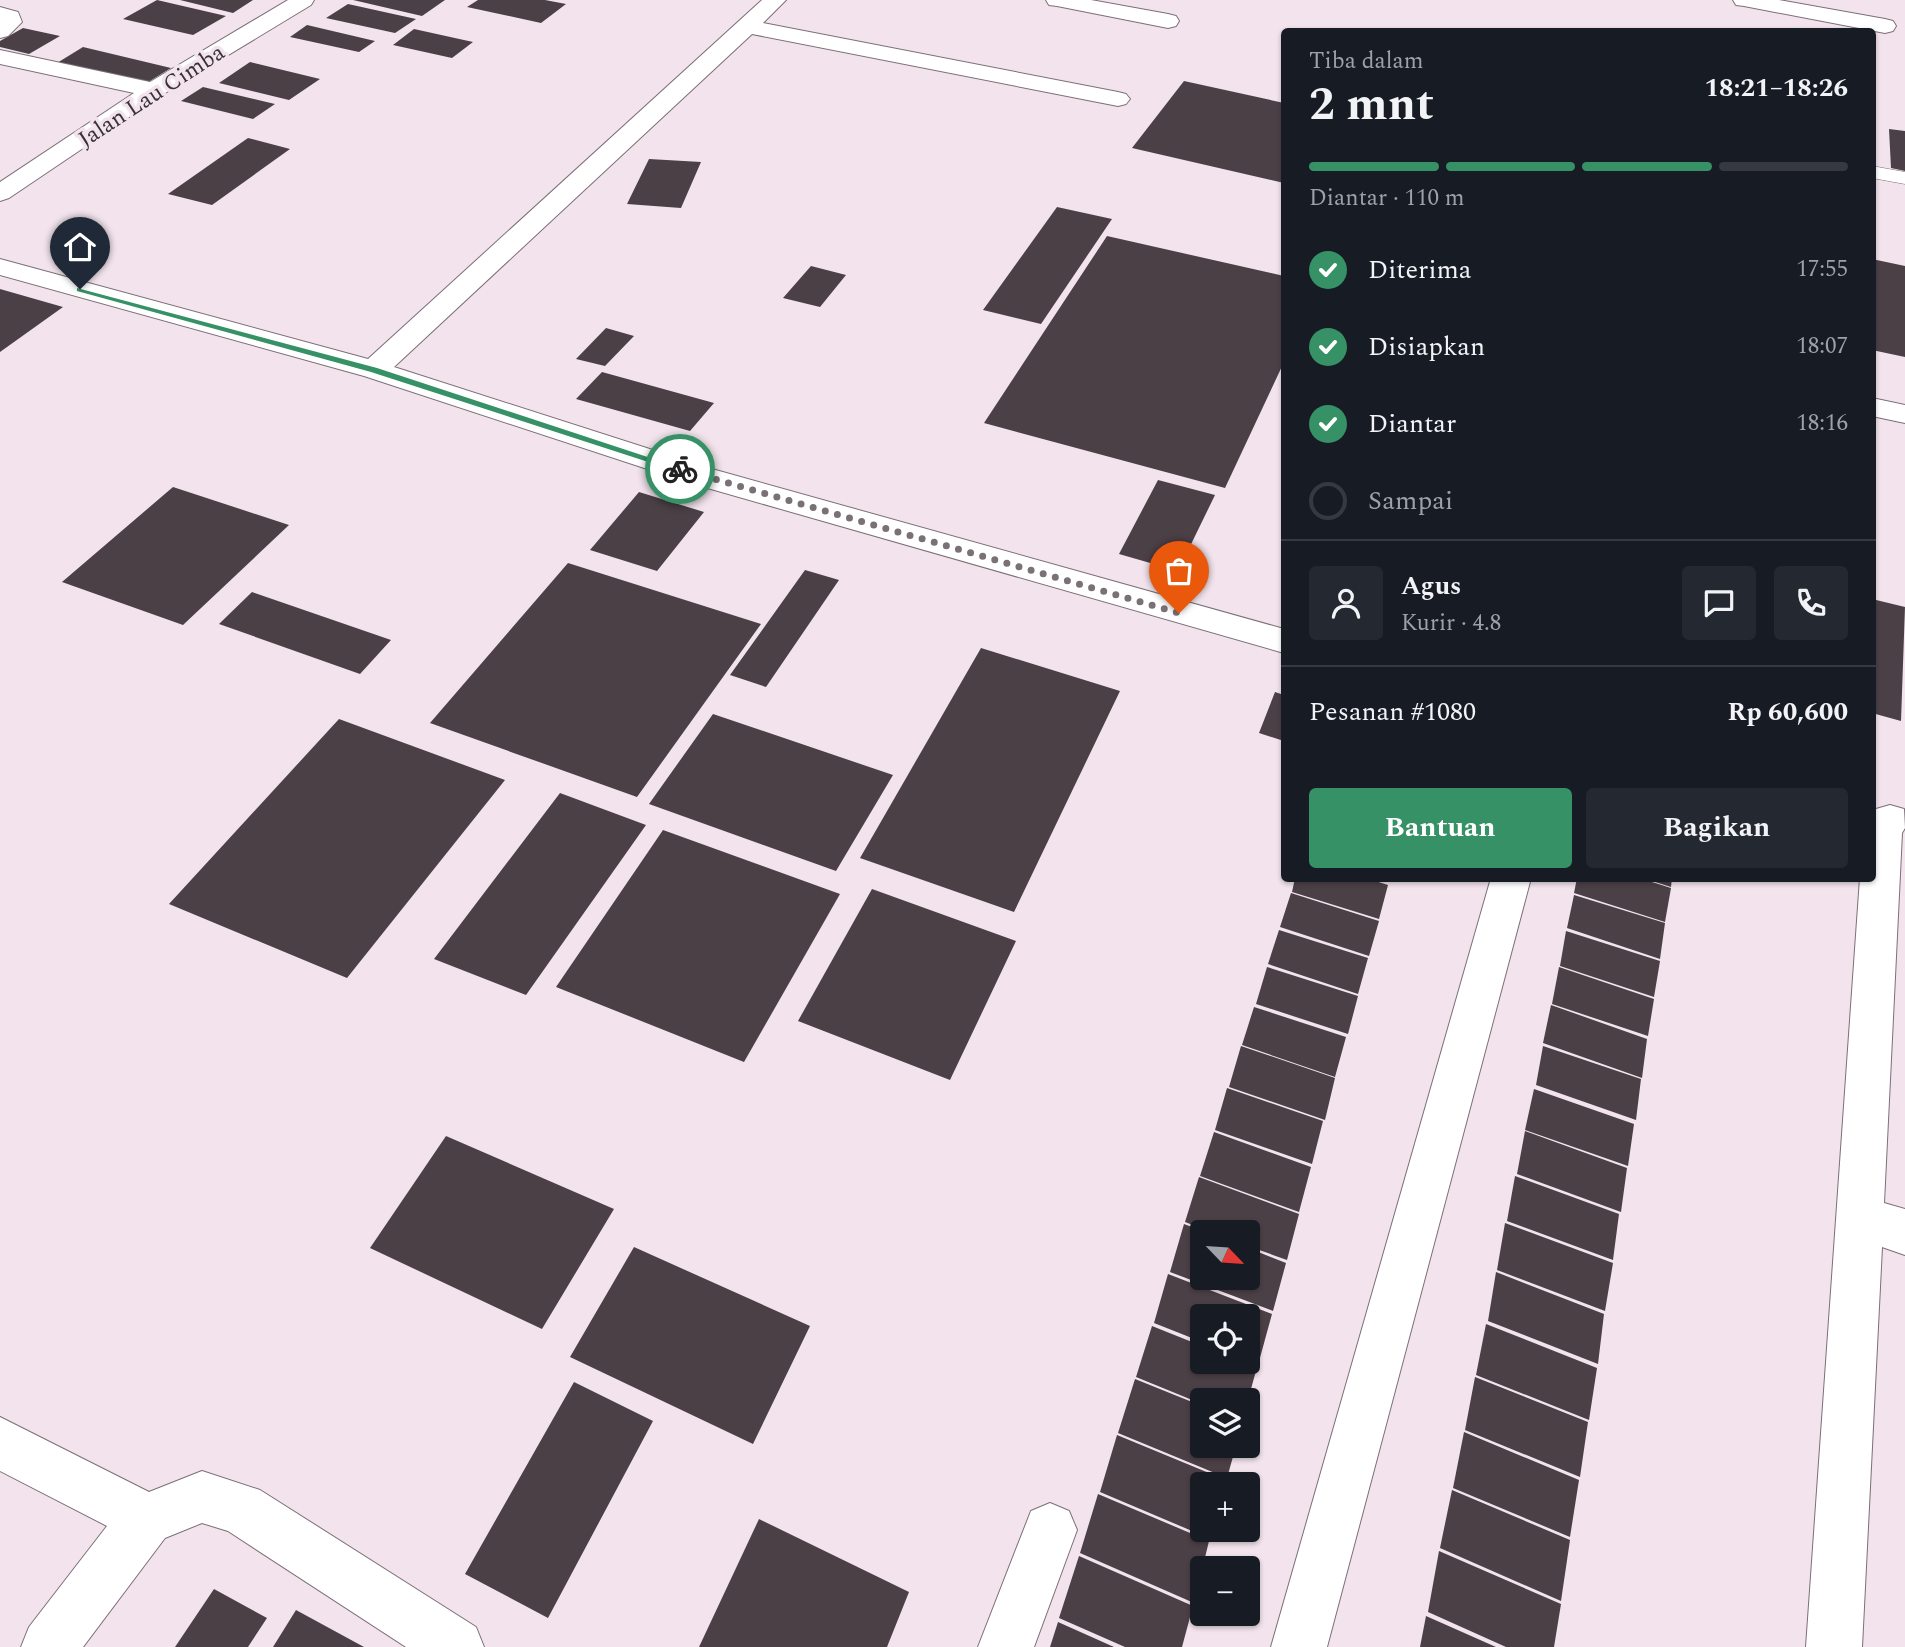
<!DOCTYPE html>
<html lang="id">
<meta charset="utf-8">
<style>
body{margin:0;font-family:Spectral,serif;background:#242831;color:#f1f3f6;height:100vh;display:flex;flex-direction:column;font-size:26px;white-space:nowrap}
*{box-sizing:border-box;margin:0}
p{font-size:23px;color:#9ea1a6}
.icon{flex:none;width:38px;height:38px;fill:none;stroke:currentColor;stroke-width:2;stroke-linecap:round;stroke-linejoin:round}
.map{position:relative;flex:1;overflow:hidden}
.details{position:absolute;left:1281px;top:28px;width:595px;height:854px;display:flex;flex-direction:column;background:#171b24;border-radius:7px;box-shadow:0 2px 5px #0004}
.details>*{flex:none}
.needle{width:46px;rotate:115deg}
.fabs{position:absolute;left:1190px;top:1220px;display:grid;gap:14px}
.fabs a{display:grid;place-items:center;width:70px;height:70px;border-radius:7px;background:#171b24;box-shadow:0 2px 5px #0004;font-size:35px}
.pin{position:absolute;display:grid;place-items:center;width:60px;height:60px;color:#fff;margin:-72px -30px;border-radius:50% 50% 50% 0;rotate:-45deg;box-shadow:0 0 7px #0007}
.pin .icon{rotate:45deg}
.courier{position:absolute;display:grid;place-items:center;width:70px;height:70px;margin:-35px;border:5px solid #379166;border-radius:50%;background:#fff;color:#222;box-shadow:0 2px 9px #0007}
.headline em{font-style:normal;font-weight:700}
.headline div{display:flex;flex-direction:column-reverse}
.headline{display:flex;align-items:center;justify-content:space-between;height:119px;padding:0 28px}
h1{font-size:46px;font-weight:700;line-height:52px}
.bar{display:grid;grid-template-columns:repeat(4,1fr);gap:10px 7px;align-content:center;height:84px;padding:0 28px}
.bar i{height:9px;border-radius:5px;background:#363941}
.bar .selected{background:#379166}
.bar p{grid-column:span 4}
.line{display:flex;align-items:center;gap:18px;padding:0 28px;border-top:2px solid #363941}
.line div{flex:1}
.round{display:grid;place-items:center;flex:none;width:74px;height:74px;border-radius:7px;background:#242831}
ol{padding:0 28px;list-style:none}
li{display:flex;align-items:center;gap:21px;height:77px}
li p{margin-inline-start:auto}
li .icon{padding:7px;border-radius:50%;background:#379166;color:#fff;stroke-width:4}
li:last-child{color:#9ea1a6}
li i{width:38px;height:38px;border:4px solid #363941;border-radius:50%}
.primary-button{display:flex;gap:14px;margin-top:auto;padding:14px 28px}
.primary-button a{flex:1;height:80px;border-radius:7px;background:#379166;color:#fff;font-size:28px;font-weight:700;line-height:80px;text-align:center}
.primary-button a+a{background:#242831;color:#f1f3f6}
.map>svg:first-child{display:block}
.building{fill:#4c4047}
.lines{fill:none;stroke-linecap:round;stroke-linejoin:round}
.service-casing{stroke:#7c6f77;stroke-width:1}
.minor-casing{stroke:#7c6f77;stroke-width:2}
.service{fill:#fff;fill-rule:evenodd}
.minor{fill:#fff;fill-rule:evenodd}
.route{fill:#379166}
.done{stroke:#7a7176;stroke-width:7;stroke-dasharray:0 12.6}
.labels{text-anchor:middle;stroke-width:7;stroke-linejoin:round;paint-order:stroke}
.far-street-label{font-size:23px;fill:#393337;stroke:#f2e3ec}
</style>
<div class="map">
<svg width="1905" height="1647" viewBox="0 0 1905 1647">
<rect width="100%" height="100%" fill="#f2e3ec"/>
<!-- building -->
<path class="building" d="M157,0L226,16L193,35L123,19Z
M180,0H253L233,13Z
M353,0H445L422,16Z
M478,0H545L566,4L541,23L467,7Z
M348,4L416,19L395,33L326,18Z
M307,25L375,41L359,52L290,37Z
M23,28L60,36L29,54L0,47V41Z
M414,29L473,42L452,58L393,45Z
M83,47L171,68L145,84L57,63Z
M250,62L320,79L289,100L219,83Z
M1184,81L1284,103V183L1132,148Z
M203,87L275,104L253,119L181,101Z
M1889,129L1905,131V171L1891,168Z
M248,138L290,149L212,205L168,194Z
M649,159L701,162L681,208L627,204Z
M1057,207L1112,219L1041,324L983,310Z
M1107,236L1284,276V362L1225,488L984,423Z
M1872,259L1905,266V357L1872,350Z
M811,266L846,275L820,307L783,298Z
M0,289L63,307L0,352Z
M606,328L634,336L605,366L576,359Z
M602,372L714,403L690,431L576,399Z
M1158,480L1215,495L1178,571L1119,554Z
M173,487L289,525L183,625L62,582Z
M639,492L704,512L657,571L590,550Z
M568,563L761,624L637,797L430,723Z
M805,570L839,580L766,687L730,675Z
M252,592L391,640L360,674L219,624Z
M1872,599L1905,607L1901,721L1872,713Z
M981,648L1120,691L1014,912L860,858Z
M1275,692L1284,695V741L1259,733Z
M713,714L893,775L836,871L649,804Z
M339,719L505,780L347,978L169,904Z
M560,793L646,825L526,995L434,959Z
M663,830L840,894L744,1062L556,987Z
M1295,878H1366L1388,885L1379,919L1292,892Z
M1577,878H1639L1671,888L1665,922L1574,893Z
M1646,878H1672L1671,887L1646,879Z
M872,889L1016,941L950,1080L798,1021Z
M1291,893L1379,921L1369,956L1280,927Z
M1574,895L1665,923L1660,959L1567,928Z
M1279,930L1368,958L1358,994L1268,964Z
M1566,931L1660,961L1654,997L1560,966Z
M1267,967L1358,996L1348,1034L1256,1004Z
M1559,967L1654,999L1648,1036L1552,1004Z
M1551,1005L1647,1039L1642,1078L1543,1043Z
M1254,1007L1346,1037L1335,1077L1242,1045Z
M1241,1046L1335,1078L1325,1120L1229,1087Z
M1543,1046L1641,1079L1636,1120L1536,1085Z
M1227,1088L1323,1121L1312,1164L1215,1130Z
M1534,1089L1634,1124L1628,1166L1525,1130Z
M1525,1131L1627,1168L1621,1212L1517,1174Z
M1214,1132L1311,1167L1299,1212L1200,1176Z
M446,1136L614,1209L542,1329L370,1248Z
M1515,1176L1619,1214L1613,1260L1507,1221Z
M1199,1177L1299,1214L1287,1260L1248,1246V1232H1211L1185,1222Z
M1505,1223L1613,1263L1605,1311L1497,1270Z
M1184,1224L1202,1231V1278H1248V1248L1286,1263L1273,1311L1170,1272Z
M634,1247L810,1326L753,1444L570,1357Z
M1496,1272L1604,1314L1598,1364L1488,1321Z
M1168,1274L1272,1314L1258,1365L1248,1361V1316H1202V1342L1154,1323Z
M1486,1324L1597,1368L1589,1420L1476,1375Z
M1152,1326L1202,1346V1362H1243L1257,1367L1248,1400H1202V1404L1136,1377Z
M1475,1377L1588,1422L1580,1477L1465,1430Z
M1135,1379L1202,1406V1446H1236L1227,1478L1118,1433Z
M574,1382L653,1421L548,1618L465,1574Z
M1464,1432L1579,1480L1570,1537L1453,1488Z
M1117,1435L1226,1480L1225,1484H1202V1530H1214L1211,1539L1100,1492Z
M1452,1490L1570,1540L1561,1601L1440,1548Z
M1098,1494L1209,1541L1194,1603L1080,1553Z
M759,1519L909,1592L887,1647H699Z
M1439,1551L1561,1604L1554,1647H1506L1428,1612Z
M1079,1556L1193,1606L1182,1647H1125L1059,1618Z
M214,1589L267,1618L248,1647H175Z
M296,1610L364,1647H273Z
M1426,1616L1496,1647H1420Z
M1058,1622L1114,1647H1050Z"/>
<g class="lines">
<defs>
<path id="service" d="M1872,166L1905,172V184L1872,178Z"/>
<path id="minor" d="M288,0H314L311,5L162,95L9,198L0,201V182L134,93L0,64V50L150,82Z
M762,0H786L763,23L1118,92L1126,94L1130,99L1126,104L1118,106L752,34L394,367L712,469L1284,629V653L690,483L364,376L0,275V259L368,359Z
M1046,0H1091L1168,14L1176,16L1179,21L1176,26L1168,28L1057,6L1049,5Z
M1733,0H1779L1885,19L1893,21L1896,26L1893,31L1885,33L1744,6L1736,5Z
M0,7L18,12L22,22L8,36L0,38Z
M1872,398L1905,405V423L1872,416Z
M1890,805L1904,809L1905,828L1902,833L1884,1203L1905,1209V1255L1882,1247L1862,1647H1806L1860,878H1872V815L1876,809Z
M1491,878H1531L1327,1647H1271Z
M0,1417L149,1492L202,1471L260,1490L476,1627L484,1647H406L228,1531L202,1523L165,1538L83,1647H21L29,1627L107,1526L0,1471Z
M1050,1503L1069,1511L1077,1530L1034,1647H978L1031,1511Z"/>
</defs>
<!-- service casing -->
<use href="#service" class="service-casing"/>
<!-- minor casing -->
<use href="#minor" class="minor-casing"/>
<!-- service -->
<use href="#service" class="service"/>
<!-- minor -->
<use href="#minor" class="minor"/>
</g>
<!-- route -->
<path class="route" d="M77,288L377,368L684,469L676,471L371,372L77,291Z"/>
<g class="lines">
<!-- done -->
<path class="done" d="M680,469L1179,613"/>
</g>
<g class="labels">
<!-- far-street labels -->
<g class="far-street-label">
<text transform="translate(151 95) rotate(-33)" y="8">Jalan Lau Cimba</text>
</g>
</g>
</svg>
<div class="fabs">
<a><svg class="needle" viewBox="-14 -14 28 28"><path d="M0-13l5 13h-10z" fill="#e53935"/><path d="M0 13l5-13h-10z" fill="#9ea1a6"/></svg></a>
<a><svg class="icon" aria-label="locate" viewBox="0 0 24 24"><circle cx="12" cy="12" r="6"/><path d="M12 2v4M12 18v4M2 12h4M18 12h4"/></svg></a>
<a><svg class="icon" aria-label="layers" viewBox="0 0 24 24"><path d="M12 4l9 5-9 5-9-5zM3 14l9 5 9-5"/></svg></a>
<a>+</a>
<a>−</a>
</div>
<div class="pin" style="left:1179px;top:613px;background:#ea580c"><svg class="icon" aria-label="bag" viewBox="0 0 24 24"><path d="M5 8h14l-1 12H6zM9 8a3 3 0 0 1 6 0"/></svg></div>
<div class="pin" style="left:80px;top:289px;background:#1f2937"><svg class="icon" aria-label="home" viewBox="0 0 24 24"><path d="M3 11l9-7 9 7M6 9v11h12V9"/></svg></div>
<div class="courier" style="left:680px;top:469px"><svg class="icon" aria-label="bike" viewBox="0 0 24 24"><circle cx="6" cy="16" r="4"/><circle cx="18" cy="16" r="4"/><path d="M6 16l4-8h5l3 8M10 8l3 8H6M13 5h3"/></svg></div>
<section class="details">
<div class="headline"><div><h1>2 mnt</h1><p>Tiba dalam</p></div><em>18:21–18:26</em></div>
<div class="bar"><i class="selected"></i><i class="selected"></i><i class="selected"></i><i></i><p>Diantar · 110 m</p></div>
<ol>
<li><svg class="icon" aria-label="check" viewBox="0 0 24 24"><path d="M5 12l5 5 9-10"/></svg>Diterima<p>17:55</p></li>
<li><svg class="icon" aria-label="check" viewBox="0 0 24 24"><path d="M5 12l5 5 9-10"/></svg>Disiapkan<p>18:07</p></li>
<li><svg class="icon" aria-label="check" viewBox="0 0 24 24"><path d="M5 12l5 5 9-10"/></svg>Diantar<p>18:16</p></li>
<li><i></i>Sampai</li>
</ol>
<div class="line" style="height:126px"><a class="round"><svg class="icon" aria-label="person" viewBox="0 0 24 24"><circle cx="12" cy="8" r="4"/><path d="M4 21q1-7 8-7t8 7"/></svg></a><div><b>Agus</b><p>Kurir · 4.8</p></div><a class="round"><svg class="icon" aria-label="chat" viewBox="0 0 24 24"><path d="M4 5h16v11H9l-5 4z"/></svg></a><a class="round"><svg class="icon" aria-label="phone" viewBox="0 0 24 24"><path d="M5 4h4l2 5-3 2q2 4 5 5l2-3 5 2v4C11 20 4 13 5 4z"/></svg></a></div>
<div class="line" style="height:91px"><div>Pesanan #1080</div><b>Rp 60,600</b></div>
<div class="primary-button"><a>Bantuan</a><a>Bagikan</a></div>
</section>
</div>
